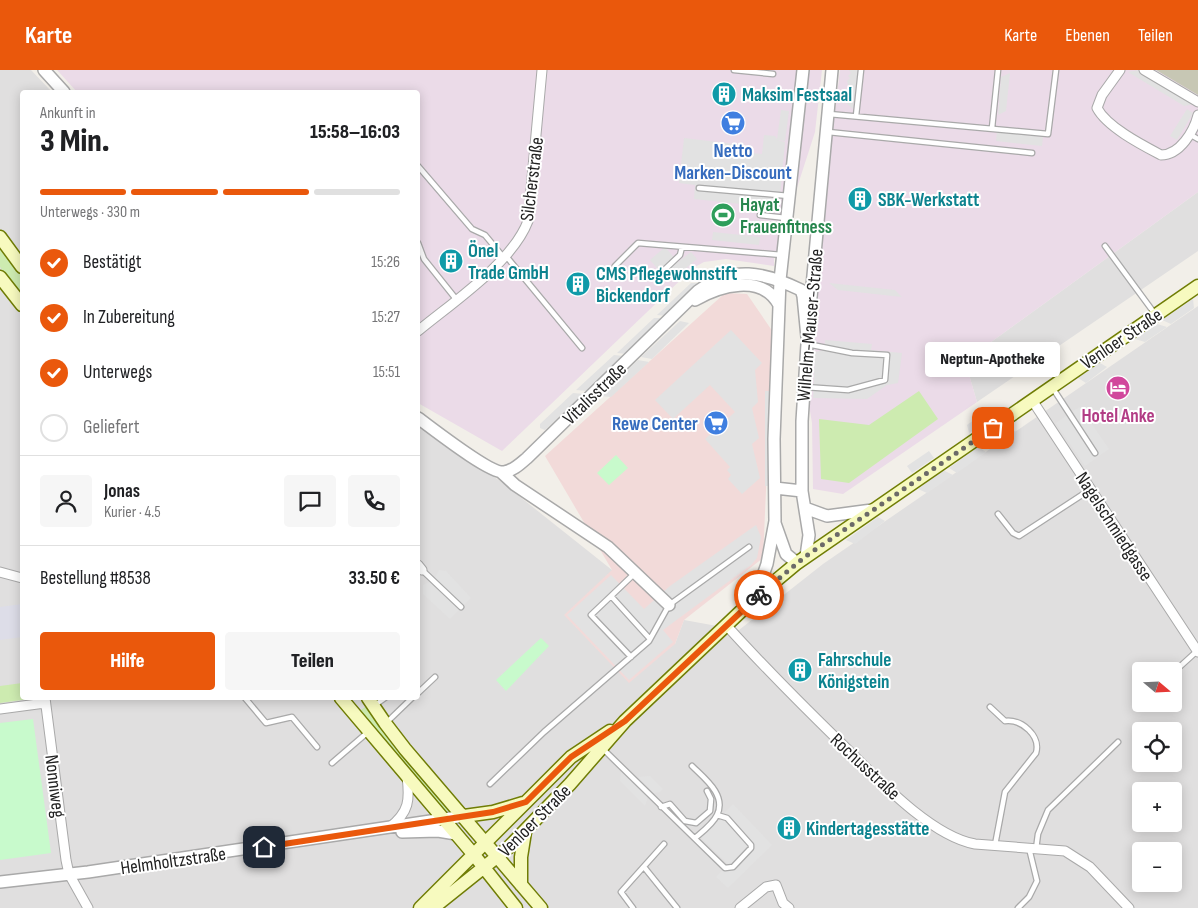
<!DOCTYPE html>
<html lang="de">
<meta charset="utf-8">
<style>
body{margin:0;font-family:"Sofia Sans Condensed",sans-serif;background:#f6f6f6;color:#202124;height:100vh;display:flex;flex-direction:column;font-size:19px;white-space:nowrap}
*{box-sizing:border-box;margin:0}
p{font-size:16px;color:#757577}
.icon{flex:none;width:28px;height:28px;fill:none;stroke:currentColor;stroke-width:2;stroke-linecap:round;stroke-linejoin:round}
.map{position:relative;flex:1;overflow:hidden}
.panel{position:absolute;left:20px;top:20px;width:400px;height:610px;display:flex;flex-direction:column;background:#fff;border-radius:5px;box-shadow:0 2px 12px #0003}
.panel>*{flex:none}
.needle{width:32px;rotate:109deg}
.buttons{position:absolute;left:1132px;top:592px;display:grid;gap:10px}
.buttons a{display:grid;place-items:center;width:50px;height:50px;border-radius:5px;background:#fff;box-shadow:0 2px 12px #0003;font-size:25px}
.pin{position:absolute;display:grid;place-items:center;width:42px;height:42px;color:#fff;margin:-21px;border-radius:10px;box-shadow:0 2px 8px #0006}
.courier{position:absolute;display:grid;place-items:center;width:50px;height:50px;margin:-25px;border:4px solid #ea580c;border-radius:50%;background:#fff;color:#222;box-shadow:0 1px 6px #0007}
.bubble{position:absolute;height:35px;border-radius:5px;background:#fff;box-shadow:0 2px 12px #0003;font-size:16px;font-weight:800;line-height:35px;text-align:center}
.head em{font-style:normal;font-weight:800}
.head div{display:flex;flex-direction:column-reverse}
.head{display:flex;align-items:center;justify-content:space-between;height:85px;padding:0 20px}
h1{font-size:32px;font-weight:800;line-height:38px}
.bar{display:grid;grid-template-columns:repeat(4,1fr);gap:8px 5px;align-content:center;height:60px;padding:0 20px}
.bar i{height:6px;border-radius:4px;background:#e0e0e0}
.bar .current{background:#ea580c}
.bar p{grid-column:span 4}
.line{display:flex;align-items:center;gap:12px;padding:0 20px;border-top:1px solid #e0e0e0}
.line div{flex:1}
.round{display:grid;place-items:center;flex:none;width:52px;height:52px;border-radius:5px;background:#f6f6f6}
ol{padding:0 20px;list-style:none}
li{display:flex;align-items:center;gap:15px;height:55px}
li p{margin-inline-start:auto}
li .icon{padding:5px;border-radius:50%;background:#ea580c;color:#fff;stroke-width:4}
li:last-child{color:#757577}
li i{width:28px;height:28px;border:2px solid #e0e0e0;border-radius:50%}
.cta{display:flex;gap:10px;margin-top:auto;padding:10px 20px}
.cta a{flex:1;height:58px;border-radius:5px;background:#ea580c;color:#fff;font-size:20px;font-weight:800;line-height:58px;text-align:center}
.cta a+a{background:#f6f6f6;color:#202124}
header{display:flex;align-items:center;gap:30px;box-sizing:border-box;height:70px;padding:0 25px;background:#ea580c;color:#fff}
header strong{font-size:24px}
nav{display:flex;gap:28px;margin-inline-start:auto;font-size:18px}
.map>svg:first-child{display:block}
.residential{fill:#e0dfdf;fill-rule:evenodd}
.commercial{fill:#f2dad9}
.industrial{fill:#ebdbe8}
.construction{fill:#c7c7b4}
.grass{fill:#cdebb0}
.park{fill:#c8facc}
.parking{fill:#e2e2e2}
.plaza{fill:#dddde8}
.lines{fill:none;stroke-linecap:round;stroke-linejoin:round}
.service-casing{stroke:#a9a9a9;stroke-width:7}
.minor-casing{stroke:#a9a9a9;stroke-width:11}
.tertiary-casing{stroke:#a9a9a9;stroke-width:14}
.secondary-casing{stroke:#707d05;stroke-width:15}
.service{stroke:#fff;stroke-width:4.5}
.minor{stroke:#fff;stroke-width:9}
.tertiary{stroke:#fff;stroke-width:11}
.secondary{stroke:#f7fabf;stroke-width:12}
.done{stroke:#6b6a68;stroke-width:5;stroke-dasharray:0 9}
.route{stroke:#ea580c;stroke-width:6}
.labels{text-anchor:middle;stroke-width:4;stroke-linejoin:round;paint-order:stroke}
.culture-label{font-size:19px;font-weight:bold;fill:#0d838f;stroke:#fff;text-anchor:start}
.shop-label{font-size:19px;font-weight:bold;fill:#366cbe;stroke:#fff}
.street-label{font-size:19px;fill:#222;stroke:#fff}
.leisure-label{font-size:19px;font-weight:bold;fill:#27864d;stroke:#fff;text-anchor:start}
.hotel-label{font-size:19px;font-weight:bold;fill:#b23c85;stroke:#fff}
</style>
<header>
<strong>Karte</strong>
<nav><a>Karte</a><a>Ebenen</a><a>Teilen</a></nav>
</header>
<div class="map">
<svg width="1198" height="838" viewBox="0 0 1198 838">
<rect width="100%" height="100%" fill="#f2efe9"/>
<!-- residential -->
<path class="residential" d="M0,0H31L52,22H22V628H418V355L500,411L612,500L675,574L684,550L739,560L823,494L1198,236V838H0ZM1141,601H1174V634H1141ZM1141,661H1174V694H1141ZM1141,721H1174V754H1141ZM1141,781H1174V814H1141Z
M1198,122V181L977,332L965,291Z"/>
<!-- commercial -->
<path class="commercial" d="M725,223L747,224L773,262L763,488L684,550L675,574L629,613L564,545L612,500L545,386Z"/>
<!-- industrial -->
<path class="industrial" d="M57,0H822L815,62L774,189V196L726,189L704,192L693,198L502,381L418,333V22H77Z
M840,0H1198V122L965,291L977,332L843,424L813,419L812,353L806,317L815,207Z"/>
<!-- construction -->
<path class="construction" d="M1156,0H1198V25Z"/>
<!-- grass -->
<path class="grass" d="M0,176L22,206V227L0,197Z
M949,277L956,285L955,290L944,298L937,289L944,287L945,284L943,281Z
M919,321L938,349L849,413L821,409L819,349L869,355Z
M22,613V628H37L0,633V616Z
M365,637L453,741L449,745L360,641Z"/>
<!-- park -->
<path class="park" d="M616,385L628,398L609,415L597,403Z
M541,568L549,576L506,621L496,610Z
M33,649L51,783L0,790V653Z"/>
<!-- parking -->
<path class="parking" d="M858,0L853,39L845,32L848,29L846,22L849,19L847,11L850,8L848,6L851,3L849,0Z
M1139,0L1195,34L1184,36L1128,2Z
M1010,3L1006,41L998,45L1001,7Z
M1187,39L1193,43L1177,70L1170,66Z
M781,40L789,41L785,71L777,70L785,72L779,138L694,129L695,115L679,113L684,68L734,74V81L762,84L764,65L775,66L777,69Z
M997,62L1043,67L1042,76L996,71Z
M754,150L776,152L775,161L752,159Z
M713,162L760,167L759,175L712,170Z
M665,177L678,192L691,182L697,189L669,212L650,190Z
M691,213H702L667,246L657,245Z
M829,213L895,220L902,227L838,220Z
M1193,229L1194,238L1171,254L1162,250Z
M654,248H664L627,284L617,283Z
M680,251L689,253L652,289L641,287Z
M1157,254L1167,257L1145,272L1135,269Z
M731,260L762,293L755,300L758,332L752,338L759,368L752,374L760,408L742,424L728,409L731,405L727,400L730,397L705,369L735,342L710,315L673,349L655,330Z
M825,270L872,274L871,280L902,283L898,313L887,315L867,329L813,328L815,282L824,280Z
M614,285L624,286L587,321L576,320Z
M638,290L649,292L611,327L599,326Z
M1100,293L1107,297L1086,313L1078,308Z
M765,321H769V416H765Z
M573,323L584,324L545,360L540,358V354Z
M1080,337L1109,379L1085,396L1056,353L1066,346L1070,351L1076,347L1073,341Z
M982,344L990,349L969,363L967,355Z
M1007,357L1016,362L994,377L986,372Z
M978,377L986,382L957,403L949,398Z
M929,381L934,388L912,403L907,396Z
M943,400L953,405L927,423L918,419Z
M878,447L885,451L855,474L846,470Z
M756,455L761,467L757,488L751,495L663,560L673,572L629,610L567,545L611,505L644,539L670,516Z
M439,500L446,501L471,528L450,549L423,524V515L434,510Z
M621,700L648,727L645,736L620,711Z
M650,706L663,719L660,722L654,723L638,707Z
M733,734L772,775L728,818L716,807L728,794L700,767Z"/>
<!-- plaza -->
<path class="plaza" d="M22,534V567L0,570V537Z"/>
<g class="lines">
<defs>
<path id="service" d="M734,0L773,4
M829,44L1048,64L1056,0
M856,46L861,0
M992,58L998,0
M828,62L1032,83
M1191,65L1198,69
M418,96L472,159L485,165L504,188
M699,118L789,126
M760,145L786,148
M418,173L424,189L456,229
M1105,176L1155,244
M506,186L582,278
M615,196L638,173L782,185
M662,202L680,185L682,177
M805,317L848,320L885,310L887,285L852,283L807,274
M1052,317L1095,383
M998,444L1013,463L1019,466L1091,419
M422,500L461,537
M634,504L611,526L650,569
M611,526L591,545L631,587
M1174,602L1197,581
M418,623L435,607
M245,628L266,653L292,647L317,677
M375,635L385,628
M990,637L1005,651C1022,649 1041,666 1036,683L1005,722L995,775
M386,653L412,628
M602,678L725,798L733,797L751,778V775L727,748L717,745
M332,693L368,662
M692,696C704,708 727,725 717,745C713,754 702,762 695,768
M490,714L544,662L649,571L669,535L749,477
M661,737L670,734L685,751L696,753L710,741L711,729L707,721
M1036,779L1038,764L1048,740L1118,672
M644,797L677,838
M633,838L621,822L664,774
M1018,838L1029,827L1037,811L1029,778"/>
<path id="minor" d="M1120,0L1102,25L1097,38C1107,57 1142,75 1161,85C1180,85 1194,61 1198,45
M1144,0L1198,32
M418,261C453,232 512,193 528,151L542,0
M1032,330L1198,582
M418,495L422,500
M0,502L22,508
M727,556C764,597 803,636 842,674C875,706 930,766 975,774L1065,781L1090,797L1129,838
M45,628L66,790L69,804L88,838
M0,639L45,633
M390,757C409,742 410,730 407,707
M740,838L766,817L776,815L783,833L789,838"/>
<path id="tertiary" d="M44,0L64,22
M695,230C719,216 762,203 779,235
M810,238L832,0
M418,348C432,358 490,404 504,402C513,401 520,394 527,388L698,221C733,195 764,202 801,220L803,226L807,267
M502,403L515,415L608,477L669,535
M775,418L802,421
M805,438L827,446L872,440
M775,453L786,484L797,493
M806,486L809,465L802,421V351L808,259
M755,528L767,494L775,451L774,369L780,210L803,0
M402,762L438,761L456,764
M0,812L88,802L464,746"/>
<path id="secondary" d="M0,167L22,197
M0,207L22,235
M341,628L474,785L516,838
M368,628L385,653L405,679L541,838
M464,746L493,742L523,733
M521,815V787L525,762
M420,838L571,687L610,661
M433,838L508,778L570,714L625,651L755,528L797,493L1198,216"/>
</defs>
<!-- service casing -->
<use href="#service" class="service-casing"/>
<!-- minor casing -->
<use href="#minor" class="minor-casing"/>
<!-- tertiary casing -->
<use href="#tertiary" class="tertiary-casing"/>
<!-- secondary casing -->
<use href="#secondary" class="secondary-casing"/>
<!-- service -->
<use href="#service" class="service"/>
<!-- minor -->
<use href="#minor" class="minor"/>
<!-- tertiary -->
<use href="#tertiary" class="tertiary"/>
<!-- secondary -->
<use href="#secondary" class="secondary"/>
</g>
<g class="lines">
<!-- done -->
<path class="done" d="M759,525L806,486L993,358"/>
<!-- route -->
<path class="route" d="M264,777L493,742L526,732L571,687L625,651L759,525"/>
</g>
<!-- icons -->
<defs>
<symbol id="building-disc" viewBox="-11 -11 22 22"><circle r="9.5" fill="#0f9aa8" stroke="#fff"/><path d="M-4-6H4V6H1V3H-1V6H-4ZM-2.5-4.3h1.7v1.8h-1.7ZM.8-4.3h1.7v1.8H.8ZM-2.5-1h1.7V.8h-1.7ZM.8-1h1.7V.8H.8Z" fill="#fff"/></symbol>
<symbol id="supermarket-disc" viewBox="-11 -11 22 22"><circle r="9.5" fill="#3f7fe0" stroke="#fff"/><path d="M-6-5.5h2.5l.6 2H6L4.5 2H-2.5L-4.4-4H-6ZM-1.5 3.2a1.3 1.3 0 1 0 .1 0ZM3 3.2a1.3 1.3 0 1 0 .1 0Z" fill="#fff"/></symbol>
<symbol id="stadium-disc" viewBox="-11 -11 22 22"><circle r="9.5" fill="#2e9e5b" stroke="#fff"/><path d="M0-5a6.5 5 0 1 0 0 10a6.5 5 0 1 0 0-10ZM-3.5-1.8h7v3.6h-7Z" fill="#fff"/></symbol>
<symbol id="hotel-disc" viewBox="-11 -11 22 22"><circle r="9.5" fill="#d1479c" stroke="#fff"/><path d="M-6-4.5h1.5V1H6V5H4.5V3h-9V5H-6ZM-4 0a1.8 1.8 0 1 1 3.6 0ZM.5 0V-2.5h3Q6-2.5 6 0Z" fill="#fff"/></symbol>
</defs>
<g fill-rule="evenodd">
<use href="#building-disc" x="710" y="10" width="28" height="28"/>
<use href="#supermarket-disc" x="719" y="39" width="28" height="28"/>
<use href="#building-disc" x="846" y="115" width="28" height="28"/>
<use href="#stadium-disc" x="709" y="131" width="28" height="28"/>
<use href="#building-disc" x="437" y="177" width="28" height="28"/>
<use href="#building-disc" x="564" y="200" width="28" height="28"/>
<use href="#hotel-disc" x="1104" y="304" width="28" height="28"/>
<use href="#supermarket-disc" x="702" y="339" width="28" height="28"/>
<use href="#building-disc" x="786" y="586" width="28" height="28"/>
<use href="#building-disc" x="775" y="744" width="28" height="28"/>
</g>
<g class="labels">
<!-- culture labels -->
<g class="culture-label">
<text x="742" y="31">Maksim Festsaal</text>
<text x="878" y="136">SBK-Werkstatt</text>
<text x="468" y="187">Önel<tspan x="468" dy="22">Trade GmbH</tspan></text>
<text x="596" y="210">CMS Pflegewohnstift<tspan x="596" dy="22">Bickendorf</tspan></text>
<text x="818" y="596">Fahrschule<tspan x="818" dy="22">Königstein</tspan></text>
<text x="806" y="765">Kindertagesstätte</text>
</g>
<!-- shop labels -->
<g class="shop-label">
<text x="733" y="87">Netto<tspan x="733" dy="22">Marken-Discount</tspan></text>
<text x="698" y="360" text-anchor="end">Rewe Center</text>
</g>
<!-- street labels -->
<g class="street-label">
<text transform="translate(531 109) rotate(-83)" y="7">Silcherstraße</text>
<text transform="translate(809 255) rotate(-85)" y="7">Wilhelm-Mauser-Straße</text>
<text transform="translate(1121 268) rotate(-34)" y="7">Venloer Straße</text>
<text transform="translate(594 323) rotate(-44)" y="7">Vitalisstraße</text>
<text transform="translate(1115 456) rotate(57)" y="7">Nagelschmiedgasse</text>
<text transform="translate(866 696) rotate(43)" y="7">Rochusstraße</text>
<text transform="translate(56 716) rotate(83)" y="7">Nonniweg</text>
<text transform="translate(534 750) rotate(-45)" y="7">Venloer Straße</text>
<text transform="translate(173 790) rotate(-8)" y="7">Helmholtzstraße</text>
</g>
<!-- leisure labels -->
<g class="leisure-label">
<text x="740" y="141">Hayat<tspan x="740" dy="22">Frauenfitness</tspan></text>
</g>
<!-- hotel labels -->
<g class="hotel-label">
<text x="1118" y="352">Hotel Anke</text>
</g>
</g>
</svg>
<div class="buttons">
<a><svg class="needle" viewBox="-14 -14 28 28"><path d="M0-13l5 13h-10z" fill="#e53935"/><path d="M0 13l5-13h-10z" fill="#757577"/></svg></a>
<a><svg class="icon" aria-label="locate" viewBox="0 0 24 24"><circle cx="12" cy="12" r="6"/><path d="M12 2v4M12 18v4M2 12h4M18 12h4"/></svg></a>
<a>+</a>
<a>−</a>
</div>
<div class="pin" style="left:993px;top:358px;background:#ea580c"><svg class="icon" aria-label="bag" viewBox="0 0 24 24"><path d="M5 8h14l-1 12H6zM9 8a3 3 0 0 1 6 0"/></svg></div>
<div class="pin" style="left:264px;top:777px;background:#1f2937"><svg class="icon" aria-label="home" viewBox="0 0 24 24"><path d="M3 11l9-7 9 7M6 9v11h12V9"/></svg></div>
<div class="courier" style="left:759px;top:525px"><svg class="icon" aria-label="bike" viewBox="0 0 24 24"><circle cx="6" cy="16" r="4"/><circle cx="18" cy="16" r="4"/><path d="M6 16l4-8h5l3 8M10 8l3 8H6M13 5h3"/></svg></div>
<div class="bubble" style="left:925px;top:272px;width:135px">Neptun-Apotheke</div>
<section class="panel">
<div class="head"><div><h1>3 Min.</h1><p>Ankunft in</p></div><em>15:58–16:03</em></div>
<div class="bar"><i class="current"></i><i class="current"></i><i class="current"></i><i></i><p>Unterwegs · 330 m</p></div>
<ol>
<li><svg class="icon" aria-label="check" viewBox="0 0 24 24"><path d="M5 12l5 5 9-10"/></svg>Bestätigt<p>15:26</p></li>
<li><svg class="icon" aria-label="check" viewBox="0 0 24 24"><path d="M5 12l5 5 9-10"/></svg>In Zubereitung<p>15:27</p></li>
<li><svg class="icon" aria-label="check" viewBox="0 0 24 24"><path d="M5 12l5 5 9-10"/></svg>Unterwegs<p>15:51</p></li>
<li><i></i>Geliefert</li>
</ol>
<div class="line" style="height:90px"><a class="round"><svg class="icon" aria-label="person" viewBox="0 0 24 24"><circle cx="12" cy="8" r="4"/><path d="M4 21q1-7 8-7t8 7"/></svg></a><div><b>Jonas</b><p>Kurier · 4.5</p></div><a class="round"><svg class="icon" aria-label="chat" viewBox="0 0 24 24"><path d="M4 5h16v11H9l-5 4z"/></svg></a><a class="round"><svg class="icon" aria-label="phone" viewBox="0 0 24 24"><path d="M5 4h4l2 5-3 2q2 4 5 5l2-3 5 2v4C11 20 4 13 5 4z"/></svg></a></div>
<div class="line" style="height:65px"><div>Bestellung #8538</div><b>33.50 €</b></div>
<div class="cta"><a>Hilfe</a><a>Teilen</a></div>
</section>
</div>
